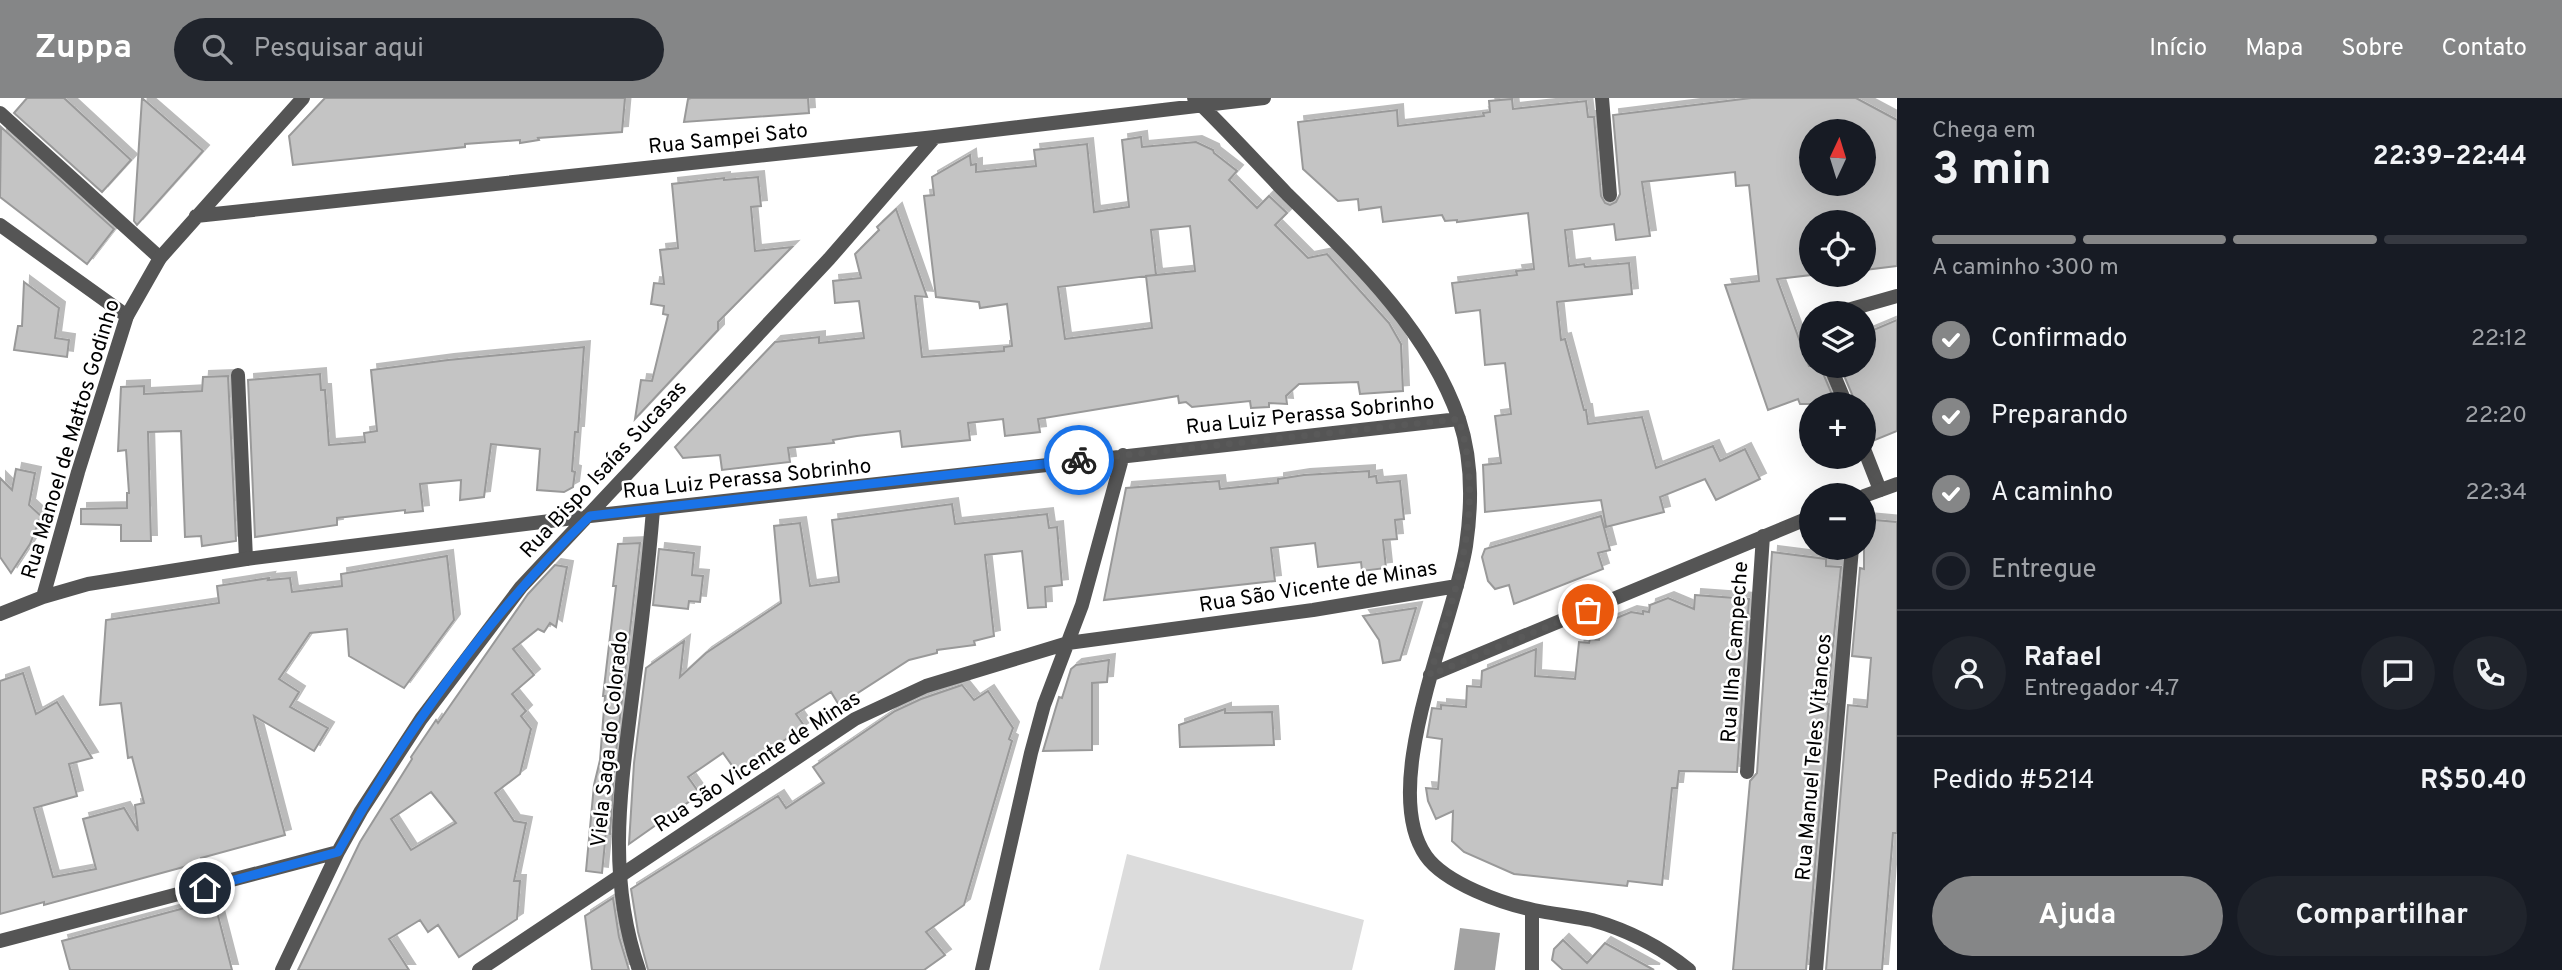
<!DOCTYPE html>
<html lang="pt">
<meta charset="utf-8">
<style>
body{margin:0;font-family:Overpass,sans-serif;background:#20242c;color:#f1f3f6;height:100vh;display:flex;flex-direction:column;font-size:26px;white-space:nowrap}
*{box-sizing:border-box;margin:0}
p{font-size:23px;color:#9ea1a6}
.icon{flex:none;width:38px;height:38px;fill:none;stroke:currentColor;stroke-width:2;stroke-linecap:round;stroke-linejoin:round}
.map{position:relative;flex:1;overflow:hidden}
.drawer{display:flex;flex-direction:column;background:#171b24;width:665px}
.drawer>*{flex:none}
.needle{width:46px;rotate:4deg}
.buttons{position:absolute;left:1799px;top:21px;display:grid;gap:14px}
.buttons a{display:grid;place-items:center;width:77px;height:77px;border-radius:50%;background:#171b24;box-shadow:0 7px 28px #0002;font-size:35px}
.pin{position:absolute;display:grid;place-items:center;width:60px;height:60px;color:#fff;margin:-30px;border:4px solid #fff;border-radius:50%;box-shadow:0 2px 7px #0007}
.courier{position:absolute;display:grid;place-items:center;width:70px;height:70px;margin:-35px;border:5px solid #1a73e8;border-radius:50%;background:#fff;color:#222;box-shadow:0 2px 9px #0007}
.headline em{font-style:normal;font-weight:700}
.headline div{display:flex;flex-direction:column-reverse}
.headline{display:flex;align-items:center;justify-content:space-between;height:119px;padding:0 35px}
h1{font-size:46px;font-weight:700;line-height:52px}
.bar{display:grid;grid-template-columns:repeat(4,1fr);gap:10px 7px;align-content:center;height:84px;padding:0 35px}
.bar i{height:9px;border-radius:5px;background:#363941}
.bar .current{background:#858687}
.bar p{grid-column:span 4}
.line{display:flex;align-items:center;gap:18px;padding:0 35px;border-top:2px solid #363941}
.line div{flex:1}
.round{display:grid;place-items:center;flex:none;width:74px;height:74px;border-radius:37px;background:#20242c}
ol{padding:0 35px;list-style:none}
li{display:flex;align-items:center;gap:21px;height:77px}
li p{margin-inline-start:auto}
li .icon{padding:7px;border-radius:50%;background:#858687;color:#fff;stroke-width:4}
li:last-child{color:#9ea1a6}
li i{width:38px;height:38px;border:4px solid #363941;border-radius:50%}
.button{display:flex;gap:14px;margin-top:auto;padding:14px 35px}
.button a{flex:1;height:80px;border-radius:42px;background:#858687;color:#fff;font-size:28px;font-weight:700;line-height:80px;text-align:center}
.button a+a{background:#20242c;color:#f1f3f6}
header{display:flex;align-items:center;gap:42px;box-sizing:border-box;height:98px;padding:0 35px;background:#858687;color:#fff}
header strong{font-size:33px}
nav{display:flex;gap:38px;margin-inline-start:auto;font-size:24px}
.search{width:490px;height:63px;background:#20242c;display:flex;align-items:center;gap:18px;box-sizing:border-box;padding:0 24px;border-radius:38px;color:#9ea1a6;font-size:26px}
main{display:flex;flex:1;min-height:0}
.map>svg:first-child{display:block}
.green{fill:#dcdcdc}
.water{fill:#a3a3a3}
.building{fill:#c4c4c4;stroke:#999;stroke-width:2;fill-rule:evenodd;filter:url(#shadow)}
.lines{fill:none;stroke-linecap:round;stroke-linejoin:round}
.lane{stroke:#555;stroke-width:14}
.street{stroke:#555;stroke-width:14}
.done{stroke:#595959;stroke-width:7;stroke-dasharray:0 12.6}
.route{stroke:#1a73e8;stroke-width:9}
.labels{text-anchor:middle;stroke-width:5;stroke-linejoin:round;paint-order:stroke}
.street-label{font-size:21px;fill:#000;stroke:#fff}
</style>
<header>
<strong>Zuppa</strong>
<div class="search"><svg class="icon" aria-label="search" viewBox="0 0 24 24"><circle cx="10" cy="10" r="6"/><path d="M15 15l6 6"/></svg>Pesquisar aqui</div>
<nav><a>Início</a><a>Mapa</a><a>Sobre</a><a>Contato</a></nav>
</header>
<main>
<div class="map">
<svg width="1897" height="872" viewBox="0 0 1897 872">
<defs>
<filter id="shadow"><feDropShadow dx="6" dy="-6" stdDeviation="0" flood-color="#0004"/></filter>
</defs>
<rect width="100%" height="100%" fill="#fff"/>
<!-- green -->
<path class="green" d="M1127,756L1364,822L1352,872H1099Z"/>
<!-- water -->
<path class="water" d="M1460,830L1500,835L1495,872H1454Z"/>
<!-- building -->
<path class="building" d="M27,0H64L131,62L102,94L14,15Z
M142,0L203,53L137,127L134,123Z
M325,0H625L622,34L538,40L539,42L520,45V42L465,46V49L293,67L289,38Z
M691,0H808L809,15L684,24L688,1Z
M1751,0H1856L1897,22V168L1864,172V124H1811V177L1777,181L1809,268H1820L1836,306H1800L1798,301L1768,312L1725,187L1759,183L1749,87L1736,88L1735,74L1642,84L1650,138L1616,142L1614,126L1565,132L1569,168L1584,166L1585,169L1629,165L1632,196L1557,204L1561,242L1565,241L1584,312H1586L1588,326L1642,319L1656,370L1713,348L1720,363L1745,351L1760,381L1716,402L1705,381L1660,399L1664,414L1606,429L1601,402L1485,414L1483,367L1501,365L1495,318L1511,316L1505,265L1485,267L1480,212L1456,215L1452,185L1517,177L1516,173L1534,171L1528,115L1457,124V122L1445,123L1442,117L1383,124L1381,109L1359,112L1358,101L1338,103L1303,71L1298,24L1397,12L1398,28L1484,18L1483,15L1490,14L1489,3L1512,1L1513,11L1586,3L1588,19H1594L1601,98L1605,105L1610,107L1616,104L1620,96L1613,17ZM1811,33H1864V86H1811Z
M1,29L114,131L87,166L0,99Z
M1141,39L1142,49L1196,44L1213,52L1214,55L1237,73L1229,82L1257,110L1269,98L1287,115L1275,127L1308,160L1327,156L1389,225L1401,246L1403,293L1360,296L1358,284L1299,286L1286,298L1287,306L1269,305V309L1251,310L1250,303L1192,309L1186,304L1179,305L1178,298L1038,321L1040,334L1005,338L1003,321L968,325L970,342L902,349L900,333L857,338L833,342L834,345L788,350L790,364L722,372L720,357L683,360L675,349L775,244L819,239V245L864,240L859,203L835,205L833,183L861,180L855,156L879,132L877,129L896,111L927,199L915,198L922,259L1004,253V249L1012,248L1007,206L980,210L979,204L936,199L924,98L934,97L932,79L970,57L971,67L976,66V74L1036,68L1034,52L1087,46L1094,114L1129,109L1122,42ZM1190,128L1195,173L1146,178L1152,230L1065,241L1058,189L1156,177L1151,132Z
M758,79L761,108L751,109L755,153L792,149L718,224V232L635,321L641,282L652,283L668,217L663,216L664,208L651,206L654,185L664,186L660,152L678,150L672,86L724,80V82Z
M24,184L59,210L55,240L69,242L67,259L14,252L18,228H22Z
M1897,222V333L1870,344L1864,330V306H1856L1840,268H1864V236Z
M584,249L578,334H575L572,373L575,374L573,389L564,394L537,392L540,351L491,346L484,399L460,402L461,382L420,386L423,413L405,415V412L337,420V427L255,439L248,282L320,276L321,292H325L329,347L365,344L364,335L377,333L371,272L448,262Z
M228,278L236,443L202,448L201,438L185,439L181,333L148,334L151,443H121V427L81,426V411L127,410V395H129L126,352L118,353L121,289L144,288V296L202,293L203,279Z
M16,371L35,375L29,407L41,418L30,446L11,475L0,459V380L12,392Z
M1369,373V379L1376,378L1377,385L1400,383L1404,421L1395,422L1397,441L1383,442L1386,470L1362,473L1361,464L1318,469L1315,445L1271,450L1275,483L1104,502L1126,390L1219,383L1220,391L1278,385V381L1304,377Z
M952,406L955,426L1047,416L1049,430L1057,429L1062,487L1045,489L1046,509L1028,510L1022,453L985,457L994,538L974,543L975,547L937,552V555L909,562L839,607L831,594L796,616L805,629L736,673L723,655L688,679L700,696L629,746L634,665L646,570L684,543L680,579L706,555L781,505L774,428L800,425L810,488L839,484L832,422Z
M1601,418L1610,452L1598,455L1603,471L1514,506L1509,487L1495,491L1488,483L1482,459L1485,451Z
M1864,421L1897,424V735H1893L1882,872H1826L1848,607L1867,609L1871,560L1852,558L1860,470L1864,471Z
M640,445L615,663L610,736L606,734L602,775L586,773L594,687L600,662L605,598H603L616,488H613L618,446Z
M659,451L694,455L692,477L703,478L700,504L689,503L688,511L653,507Z
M1772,454L1826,461V468L1841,469L1827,606H1829L1806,872H1733L1750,683L1757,675Z
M447,458L454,522L404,590L349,558L347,531L310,535L279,581L299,594L290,609L328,630L314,653L254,618L285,737L201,760L202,764L44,807V804L0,816V583L23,575L36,616L57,604L92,660L69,666L77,698L34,710L53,779L96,771L83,721L124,710L138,733L135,707L144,705L132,659L128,660L121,605L100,607L106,522L219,505L217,488L269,480L268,482L290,480L292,494L342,488L341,476Z
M555,467L567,469L556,529L550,525L544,534L538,531L513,551L534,577L512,596L526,613L521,618L531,631L520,676L495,695L514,723L526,725L514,783H520L517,821L459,859L438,827L428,834L420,822L389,841L409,872H298L360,744L412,661L411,659L436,622L438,625L528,496ZM431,694L456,725L411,752L391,721Z
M1695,497L1749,501L1737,674L1679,673L1677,690H1672L1662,787L1628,783L1627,788L1514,776L1464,754L1452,743L1453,713L1436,721L1428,703L1426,690L1438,691L1442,641L1427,639L1432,610L1441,611V607L1466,609L1467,588L1481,589L1482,573L1536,551L1535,578L1575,581L1579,544L1589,545L1590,541L1599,542L1602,526L1631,514L1643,516V513L1649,514L1650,507L1668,500L1694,511Z
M1416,510L1400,562L1383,565L1379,542L1363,518Z
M1109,562L1107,584L1092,585V652L1043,653L1059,599L1062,600L1071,571L1076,567Z
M962,587L974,602L988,593L1013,630L1009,641L1012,643L964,807L926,834L945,857L924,872H648L638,834L631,791L778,698L786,710L824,685L813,669L895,613L921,601Z
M1225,611V615L1272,614L1274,647L1180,649L1179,627Z
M613,800L619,839L629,872H592L585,818Z
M214,802L232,872H70L62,843Z
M1563,842L1587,865L1605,845L1654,872H1563L1552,862L1554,851Z"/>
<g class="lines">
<!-- lane -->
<path class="lane" d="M1602,0L1610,97
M0,15L160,160
M0,127L127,218
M1837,215L1897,198
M1830,268L1846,306
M238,277L246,461
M1864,351L1880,392
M639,872C606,777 621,689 633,593C641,533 648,473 653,412"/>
<!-- street -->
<path class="street" d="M1194,0C1226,31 1256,64 1287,96C1354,162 1427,230 1459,321C1472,360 1472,407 1466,448C1454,526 1377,688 1426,758C1445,785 1503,806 1534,812C1553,816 1573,818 1592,822C1627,832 1661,849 1689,872
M196,118L935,39L1264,0
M1864,398L1897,386
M43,499L78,374L127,218L160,160L303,0
M0,516L43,499L88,486L246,461L590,418L1459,321
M1430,577L1811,419
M1747,674L1763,438
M1532,812V872
M0,843L338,754
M282,872L338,754L361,713L421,621L521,489L829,161L935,39
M479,872L855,621L926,588L1068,545L1313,512L1457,488
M982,872L1031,655L1044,607L1082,507L1123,357
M1816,872L1852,450"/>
</g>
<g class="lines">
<!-- done -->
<path class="done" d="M1079,362L1459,321C1462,333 1466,346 1467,358C1478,435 1451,506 1430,577L1588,512"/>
<!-- route -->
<path class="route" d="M205,790L338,754C404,635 492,513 590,418L1079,362"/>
</g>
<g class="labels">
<!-- street labels -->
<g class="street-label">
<text transform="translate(728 40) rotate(-6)" y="7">Rua Sampei Sato</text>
<text transform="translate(1310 316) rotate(-6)" y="7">Rua Luiz Perassa Sobrinho</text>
<text transform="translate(70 341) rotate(-73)" y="7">Rua Manoel de Mattos Godinho</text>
<text transform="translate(603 371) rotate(-47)" y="7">Rua Bispo Isaías Sucasas</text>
<text transform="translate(747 380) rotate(-6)" y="7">Rua Luiz Perassa Sobrinho</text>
<text transform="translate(1318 488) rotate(-9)" y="7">Rua São Vicente de Minas</text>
<text transform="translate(1734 554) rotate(-86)" y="7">Rua Ilha Campeche</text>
<text transform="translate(609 641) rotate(-84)" y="7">Viela Saga do Colorado</text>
<text transform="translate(1813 659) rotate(-85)" y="7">Rua Manuel Teles Vitancos</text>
<text transform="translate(757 663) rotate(-33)" y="7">Rua São Vicente de Minas</text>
</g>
</g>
</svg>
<div class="buttons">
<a><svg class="needle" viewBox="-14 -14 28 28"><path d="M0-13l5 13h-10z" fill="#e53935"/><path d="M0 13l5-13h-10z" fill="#9ea1a6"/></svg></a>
<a><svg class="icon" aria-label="locate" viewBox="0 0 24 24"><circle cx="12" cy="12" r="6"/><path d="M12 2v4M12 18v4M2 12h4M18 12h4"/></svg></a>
<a><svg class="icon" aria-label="layers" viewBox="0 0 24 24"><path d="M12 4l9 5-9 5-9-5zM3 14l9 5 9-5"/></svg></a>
<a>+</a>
<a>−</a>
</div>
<div class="pin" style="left:1588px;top:512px;background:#ea580c"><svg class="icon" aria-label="bag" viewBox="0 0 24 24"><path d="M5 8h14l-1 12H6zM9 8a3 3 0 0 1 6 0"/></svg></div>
<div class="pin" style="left:205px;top:790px;background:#1f2937"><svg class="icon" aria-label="home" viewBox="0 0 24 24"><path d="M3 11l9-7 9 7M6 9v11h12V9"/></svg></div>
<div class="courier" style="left:1079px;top:362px"><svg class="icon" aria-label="bike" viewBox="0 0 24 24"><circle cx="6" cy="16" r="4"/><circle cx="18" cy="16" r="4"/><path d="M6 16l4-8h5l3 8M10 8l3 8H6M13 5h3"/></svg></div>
</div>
<section class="drawer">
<div class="headline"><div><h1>3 min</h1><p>Chega em</p></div><em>22:39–22:44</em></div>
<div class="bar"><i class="current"></i><i class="current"></i><i class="current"></i><i></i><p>A caminho · 300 m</p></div>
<ol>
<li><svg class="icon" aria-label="check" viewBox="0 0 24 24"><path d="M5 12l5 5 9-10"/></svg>Confirmado<p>22:12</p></li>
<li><svg class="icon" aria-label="check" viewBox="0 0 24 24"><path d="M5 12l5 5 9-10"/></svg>Preparando<p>22:20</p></li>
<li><svg class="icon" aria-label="check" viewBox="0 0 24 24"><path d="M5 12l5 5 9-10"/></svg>A caminho<p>22:34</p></li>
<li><i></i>Entregue</li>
</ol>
<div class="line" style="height:126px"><a class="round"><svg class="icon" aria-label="person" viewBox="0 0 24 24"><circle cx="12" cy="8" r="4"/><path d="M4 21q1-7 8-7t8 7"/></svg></a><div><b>Rafael</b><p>Entregador · 4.7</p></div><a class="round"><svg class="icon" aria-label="chat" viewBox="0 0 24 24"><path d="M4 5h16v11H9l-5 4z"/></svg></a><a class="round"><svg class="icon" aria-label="phone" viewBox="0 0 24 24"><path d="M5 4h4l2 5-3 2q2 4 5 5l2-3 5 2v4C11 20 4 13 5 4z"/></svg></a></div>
<div class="line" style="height:91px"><div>Pedido #5214</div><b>R$50.40</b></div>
<div class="button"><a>Ajuda</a><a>Compartilhar</a></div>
</section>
</main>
